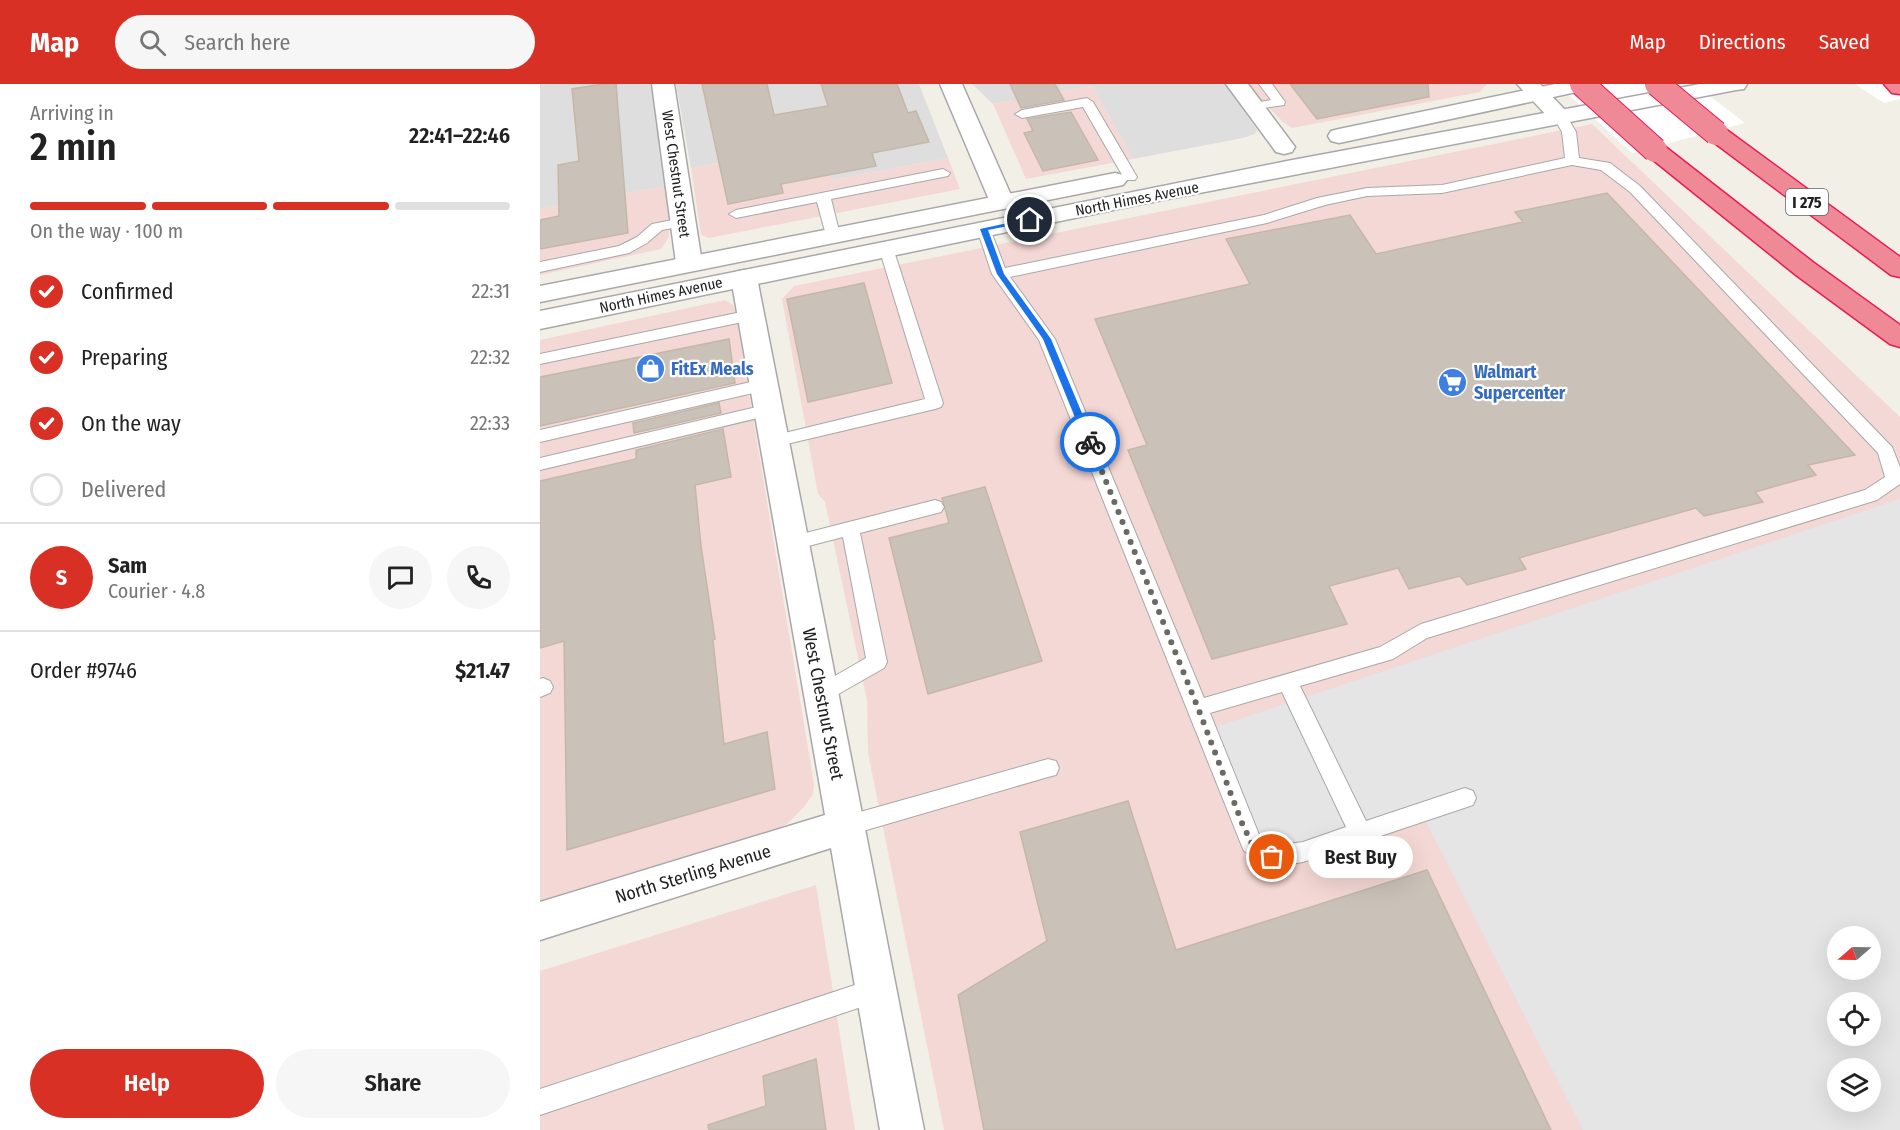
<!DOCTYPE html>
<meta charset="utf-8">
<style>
body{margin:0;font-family:"Fira Sans Condensed",sans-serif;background:#f6f6f6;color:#222;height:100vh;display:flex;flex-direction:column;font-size:22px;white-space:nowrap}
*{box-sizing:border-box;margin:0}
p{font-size:20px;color:#767676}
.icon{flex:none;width:33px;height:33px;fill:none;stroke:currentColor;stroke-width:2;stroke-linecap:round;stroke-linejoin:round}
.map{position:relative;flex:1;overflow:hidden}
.side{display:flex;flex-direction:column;background:#fff;width:540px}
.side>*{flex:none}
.needle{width:39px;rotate:250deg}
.tools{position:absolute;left:1287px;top:842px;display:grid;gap:12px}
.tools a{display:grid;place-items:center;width:54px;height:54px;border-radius:50%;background:#fff;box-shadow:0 6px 24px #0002;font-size:30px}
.pin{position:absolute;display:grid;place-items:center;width:51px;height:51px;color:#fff;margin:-26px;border:3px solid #fff;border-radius:50%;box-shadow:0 2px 6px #0007}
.courier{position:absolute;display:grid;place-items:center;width:60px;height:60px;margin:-30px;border:4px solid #1a73e8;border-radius:50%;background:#fff;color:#222;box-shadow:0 2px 8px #0007}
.bubble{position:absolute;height:42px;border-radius:21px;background:#fff;box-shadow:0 6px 24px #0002;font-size:20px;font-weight:600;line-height:42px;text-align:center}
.summary em{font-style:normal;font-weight:600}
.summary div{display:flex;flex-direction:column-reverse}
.summary{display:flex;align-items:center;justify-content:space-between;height:102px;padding:0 30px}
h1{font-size:39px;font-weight:600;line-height:45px}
.bar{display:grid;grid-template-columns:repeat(4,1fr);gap:9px 6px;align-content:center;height:72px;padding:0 30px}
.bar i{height:8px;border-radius:4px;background:#e0e0e0}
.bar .active{background:#d93025}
.bar p{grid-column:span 4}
.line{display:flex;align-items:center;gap:15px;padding:0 30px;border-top:2px solid #e0e0e0}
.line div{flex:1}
.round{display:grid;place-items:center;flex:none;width:63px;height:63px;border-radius:32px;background:#f6f6f6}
ol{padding:0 30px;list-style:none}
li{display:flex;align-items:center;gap:18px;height:66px}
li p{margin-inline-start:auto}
li .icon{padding:6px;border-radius:50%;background:#d93025;color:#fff;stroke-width:4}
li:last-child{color:#767676}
li i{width:33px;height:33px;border:3px solid #e0e0e0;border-radius:50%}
.cta{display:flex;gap:12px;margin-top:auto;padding:12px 30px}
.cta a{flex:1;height:69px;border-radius:36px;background:#d93025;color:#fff;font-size:24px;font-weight:600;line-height:69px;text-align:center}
.cta a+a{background:#f6f6f6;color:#222}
header{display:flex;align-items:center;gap:36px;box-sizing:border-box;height:84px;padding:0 30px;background:#d93025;color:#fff}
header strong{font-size:28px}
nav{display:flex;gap:33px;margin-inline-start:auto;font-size:21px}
.search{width:420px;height:54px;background:#f6f6f6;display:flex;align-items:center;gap:15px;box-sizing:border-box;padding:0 21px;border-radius:33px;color:#767676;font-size:22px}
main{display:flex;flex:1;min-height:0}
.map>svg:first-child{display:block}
.residential{fill:#dfdede}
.commercial{fill:#f4d8d5;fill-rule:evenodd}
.parking{fill:#e5e5e5;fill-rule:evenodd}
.pier{fill:#fff}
.building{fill:#cac2b9;stroke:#c5b7a8;stroke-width:1.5}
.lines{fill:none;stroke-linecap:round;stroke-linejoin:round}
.service-casing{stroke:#a8a8a8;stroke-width:2}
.minor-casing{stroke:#a8a8a8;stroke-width:3}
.tertiary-casing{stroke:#a8a8a8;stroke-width:3}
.motorway-casing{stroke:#ea1a53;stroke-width:3}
.service{fill:#fff;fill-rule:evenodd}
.minor{fill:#fff;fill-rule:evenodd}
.tertiary{fill:#fff;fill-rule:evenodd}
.motorway{fill:#ef8995;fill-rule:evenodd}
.motorway-bridge-casing{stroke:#ea1a53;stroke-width:26;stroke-linecap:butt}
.motorway-bridge{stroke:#ef8995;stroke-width:24}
.route{fill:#1a73e8}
.done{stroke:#6a6966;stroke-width:6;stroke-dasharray:0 10.8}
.labels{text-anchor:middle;stroke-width:4.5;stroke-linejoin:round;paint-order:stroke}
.far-street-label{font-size:15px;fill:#212121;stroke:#fff}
.shield{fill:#fff;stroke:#646464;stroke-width:1.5}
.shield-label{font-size:16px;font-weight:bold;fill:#212121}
.shop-label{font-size:18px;font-weight:bold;fill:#366cbe;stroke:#fff;text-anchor:start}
.street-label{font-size:18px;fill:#212121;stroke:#fff}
</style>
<header>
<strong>Map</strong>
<div class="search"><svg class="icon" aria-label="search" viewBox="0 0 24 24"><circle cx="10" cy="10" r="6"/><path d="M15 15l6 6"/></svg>Search here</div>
<nav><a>Map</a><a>Directions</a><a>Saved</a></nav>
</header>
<main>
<section class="side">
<div class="summary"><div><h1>2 min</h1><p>Arriving in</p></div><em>22:41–22:46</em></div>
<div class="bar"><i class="active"></i><i class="active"></i><i class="active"></i><i></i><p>On the way · 100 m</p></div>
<ol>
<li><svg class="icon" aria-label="check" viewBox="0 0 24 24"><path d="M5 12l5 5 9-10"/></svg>Confirmed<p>22:31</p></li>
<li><svg class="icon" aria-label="check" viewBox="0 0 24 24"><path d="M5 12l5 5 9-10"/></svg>Preparing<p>22:32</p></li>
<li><svg class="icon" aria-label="check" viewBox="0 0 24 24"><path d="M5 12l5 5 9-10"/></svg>On the way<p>22:33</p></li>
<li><i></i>Delivered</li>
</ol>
<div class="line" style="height:108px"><b class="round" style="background:#d93025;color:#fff">S</b><div><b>Sam</b><p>Courier · 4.8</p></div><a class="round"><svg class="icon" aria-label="chat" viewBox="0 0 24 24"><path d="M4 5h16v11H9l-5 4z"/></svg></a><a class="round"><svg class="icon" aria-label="phone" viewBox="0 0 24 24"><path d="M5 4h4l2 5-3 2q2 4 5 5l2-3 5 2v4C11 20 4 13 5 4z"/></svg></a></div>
<div class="line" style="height:78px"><div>Order #9746</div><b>$21.47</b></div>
<div class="cta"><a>Help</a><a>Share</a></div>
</section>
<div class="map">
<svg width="1360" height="1046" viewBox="0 0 1360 1046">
<rect width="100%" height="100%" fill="#f2efe7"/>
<!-- residential -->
<path class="residential" d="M0,0H112L126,102L0,125Z
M136,0H379L408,74L293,96L282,59L151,84Z
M432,0H685L717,46L715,50L703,54L593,75L552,2L453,20Z"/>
<!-- commercial -->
<path class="commercial" d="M706,0H947L940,8L752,44L743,38Z
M552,2L593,75L486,95L453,20Z
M1052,40L1360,333V1046H404L328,669L327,616L285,418L278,410L242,215L254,202ZM1298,852H1330V885H1298ZM1298,918H1330V951H1298ZM1298,984H1330V1017H1298Z
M283,59L293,96L408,74L420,105L169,154L161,151L151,84Z
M126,102L130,135L129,153L121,165L0,191V125Z
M185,216L193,221L195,225L274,700L273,710L264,723L247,740L177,774L0,827V256Z
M276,801L315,1046H0V887Z"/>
<!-- parking -->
<path class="parking" d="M1360,415V1046H1043L879,724L722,787L664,647ZM1298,852H1330V885H1298ZM1298,918H1330V951H1298ZM1298,984H1330V1017H1298Z"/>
<!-- pier -->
<path class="pier" d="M1017,0H1154L1205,39L1092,69Z
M1315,0H1360V15L1344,19Z"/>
<!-- building -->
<path class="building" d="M63,0H76L88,149L0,165V136L19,132L18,81L39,77L32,5Z
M162,0H227L234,31L288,22L281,0H357L368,29L376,27L389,58L332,69L336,82L241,100L243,109L188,120Z
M470,0H515L524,16L481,24Z
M750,0H888L889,13L777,35Z
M531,28L558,76L503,87L484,49L493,47L487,35Z
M1067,109L1315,371L1268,381L1276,391L1215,408L1223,418L1164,432L1156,424L979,474L986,485L927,501L920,492L869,505L858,484L789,502L807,540L672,575L588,366L607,361L555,235L710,200L686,155L810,131L836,170L983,138L975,128Z
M324,199L352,299L268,318L247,215Z
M189,255L195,299L0,342V293Z
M179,319L181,329L94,349L93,339Z
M183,345L191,393L155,401L161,462L175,555L173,556L184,660L227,648L235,705L27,766L24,557L0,564V397L96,375V366Z
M445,403L502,577L388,610L349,454L409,439L402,414Z
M588,717L636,866L887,786L1011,1046H444L418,911L507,857L480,748Z
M276,975L286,1046H169L168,1041L226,1022L223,992Z"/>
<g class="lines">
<defs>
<path id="service" d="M719,0H732L745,18L744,21L709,26L707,23L709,20L731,16Z
M547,14L553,18L597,93L595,96H585L543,23L482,34L475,30L482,26Z
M1020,28L1025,29L1036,48L1039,74L1070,79L1100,102L1352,363L1360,383V400L1337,416L887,554L853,575L760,602L826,737L925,704L933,707L936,714L933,721L763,778L732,783L704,767L701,760L499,256L452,190L437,145L444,141L449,142L465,184L724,131L777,114L827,104L902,101L1025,74L1022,48L1013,32ZM1032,81L1061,86L1090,108L1338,369L1345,393L1325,406L881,540L840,563L664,614L515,255L470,193L727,139L785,121L827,112L902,109ZM742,608L806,743L763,758L735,762L720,753L670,629Z
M403,85L410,89L408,92L291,115L300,151L293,155L286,151L277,118L196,134L189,130L196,126Z
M143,134L148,135L150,138L148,141L122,146L107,159L89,169L0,188V178L79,162L97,153L112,140Z
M346,160L353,164L403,319L401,323L395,325L234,363L228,361L225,357L228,353L385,315L339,164Z
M211,226L219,231L217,235L0,280V270Z
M224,295L230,297L232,301L230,305L0,358V346Z
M229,320L235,322L237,326L235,330L0,386V374Z
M395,416L401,418L404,423L401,428L320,449L347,578L344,584L288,616L281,619L274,616L271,610L274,604L326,574L303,453L253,466L246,464L244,459L246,454Z
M3,594L10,597L13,603L10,609L0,613V595Z
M508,675L516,677L519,684L516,691L508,693L306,752L298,749L295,742L298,735L306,732Z
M336,894L345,897L348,906L345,915L336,918L0,1031V1005Z"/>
<path id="minor" d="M112,0H134L162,179L158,184L149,187L140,184L136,179Z
M400,0H422L474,118L471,123L462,125L453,123L450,118Z
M686,0H708L755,63L752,68L744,70L736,68Z
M977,0H1000L1031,32L1028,37L1020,39L1012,37Z
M204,186L213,188L217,194L384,1046H340L291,764L0,856V818L285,731L191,194L195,188Z"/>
<path id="tertiary" d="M1015,0H1057L1054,5L1046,6L799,59L791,57L788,52L791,47L799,45Z
M1160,0H1207L1204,5L1196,6L597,121L0,245V227L747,77Z
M575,89L583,91L587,96L583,101L0,218V202Z"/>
<path id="motorway" d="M1344,0H1360V10L1352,9Z
M1176,42L1184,44L1360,173V193L1351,191L1168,54L1165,49L1168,44Z
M1115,59L1123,61L1274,179L1360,241V263L1350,260L1256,191L1107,71L1104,66L1107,61Z"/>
</defs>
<!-- service casing -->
<use href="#service" class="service-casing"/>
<!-- minor casing -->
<use href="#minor" class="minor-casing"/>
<!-- tertiary casing -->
<use href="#tertiary" class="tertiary-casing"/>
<!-- motorway casing -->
<use href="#motorway" class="motorway-casing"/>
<!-- service -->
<use href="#service" class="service"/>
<!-- minor -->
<use href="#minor" class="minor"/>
<!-- tertiary -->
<use href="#tertiary" class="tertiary"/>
<!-- motorway -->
<use href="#motorway" class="motorway"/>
<defs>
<path id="motorway-bridge" d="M1042,0L1115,66
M1117,0L1176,49"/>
</defs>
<!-- motorway-bridge casing -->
<use href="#motorway-bridge" class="motorway-bridge-casing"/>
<!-- motorway-bridge -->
<use href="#motorway-bridge" class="motorway-bridge"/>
</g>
<!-- route -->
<path class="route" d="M490,134L493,137L448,146L464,190L511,255L554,358L550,361L545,358L503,255L457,190L440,145Z"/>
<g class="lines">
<!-- done -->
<path class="done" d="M550,358L658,624L702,739L712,760L732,773"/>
</g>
<!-- icons -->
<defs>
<symbol id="shop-disc" viewBox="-11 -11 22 22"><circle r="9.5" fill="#3f7fe0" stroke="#fff"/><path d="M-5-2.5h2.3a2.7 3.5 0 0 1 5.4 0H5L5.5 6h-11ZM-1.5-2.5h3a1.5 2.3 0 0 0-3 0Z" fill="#fff"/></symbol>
<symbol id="supermarket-disc" viewBox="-11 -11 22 22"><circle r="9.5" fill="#3f7fe0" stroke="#fff"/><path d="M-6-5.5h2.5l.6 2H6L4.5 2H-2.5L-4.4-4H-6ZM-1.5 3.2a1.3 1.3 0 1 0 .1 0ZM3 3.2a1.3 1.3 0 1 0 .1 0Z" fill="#fff"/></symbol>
</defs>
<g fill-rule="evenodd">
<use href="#shop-disc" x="94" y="268" width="33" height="33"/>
<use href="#supermarket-disc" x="896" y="282" width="33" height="33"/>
</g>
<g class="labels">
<!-- far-street labels -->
<g class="far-street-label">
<text transform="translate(136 90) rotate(82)" y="5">West Chestnut Street</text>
<text transform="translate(597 115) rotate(-11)" y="5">North Himes Avenue</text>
<text transform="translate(121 211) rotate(-12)" y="5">North Himes Avenue</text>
</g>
<!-- shield labels -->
<rect class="shield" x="1246" y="105" width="42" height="26" rx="4.5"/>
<g class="shield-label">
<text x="1267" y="124">I 275</text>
</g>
<!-- shop labels -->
<g class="shop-label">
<text x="131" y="291">FitEx Meals</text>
<text x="934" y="294">Walmart<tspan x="934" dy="21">Supercenter</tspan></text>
</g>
<!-- street labels -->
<g class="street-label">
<text transform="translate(283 620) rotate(79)" y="6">West Chestnut Street</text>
<text transform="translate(153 790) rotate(-17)" y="6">North Sterling Avenue</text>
</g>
</g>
</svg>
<div class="tools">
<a><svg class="needle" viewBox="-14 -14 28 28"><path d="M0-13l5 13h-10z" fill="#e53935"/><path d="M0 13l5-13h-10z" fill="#767676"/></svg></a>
<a><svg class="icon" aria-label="locate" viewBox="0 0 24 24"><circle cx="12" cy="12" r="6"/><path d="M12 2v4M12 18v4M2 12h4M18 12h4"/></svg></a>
<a><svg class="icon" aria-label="layers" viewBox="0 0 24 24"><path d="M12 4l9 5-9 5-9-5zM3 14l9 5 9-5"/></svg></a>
</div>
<div class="pin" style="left:732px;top:773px;background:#ea580c"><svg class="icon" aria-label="bag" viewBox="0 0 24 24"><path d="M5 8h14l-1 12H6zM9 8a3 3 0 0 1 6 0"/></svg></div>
<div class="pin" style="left:490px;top:136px;background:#1f2937"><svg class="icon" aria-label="home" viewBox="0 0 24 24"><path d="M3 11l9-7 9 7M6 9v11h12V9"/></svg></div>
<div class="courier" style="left:550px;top:358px"><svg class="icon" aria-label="bike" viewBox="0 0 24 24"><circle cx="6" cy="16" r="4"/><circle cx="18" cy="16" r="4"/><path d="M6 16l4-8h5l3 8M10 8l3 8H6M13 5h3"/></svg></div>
<div class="bubble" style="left:768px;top:752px;width:105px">Best Buy</div>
</div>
</main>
